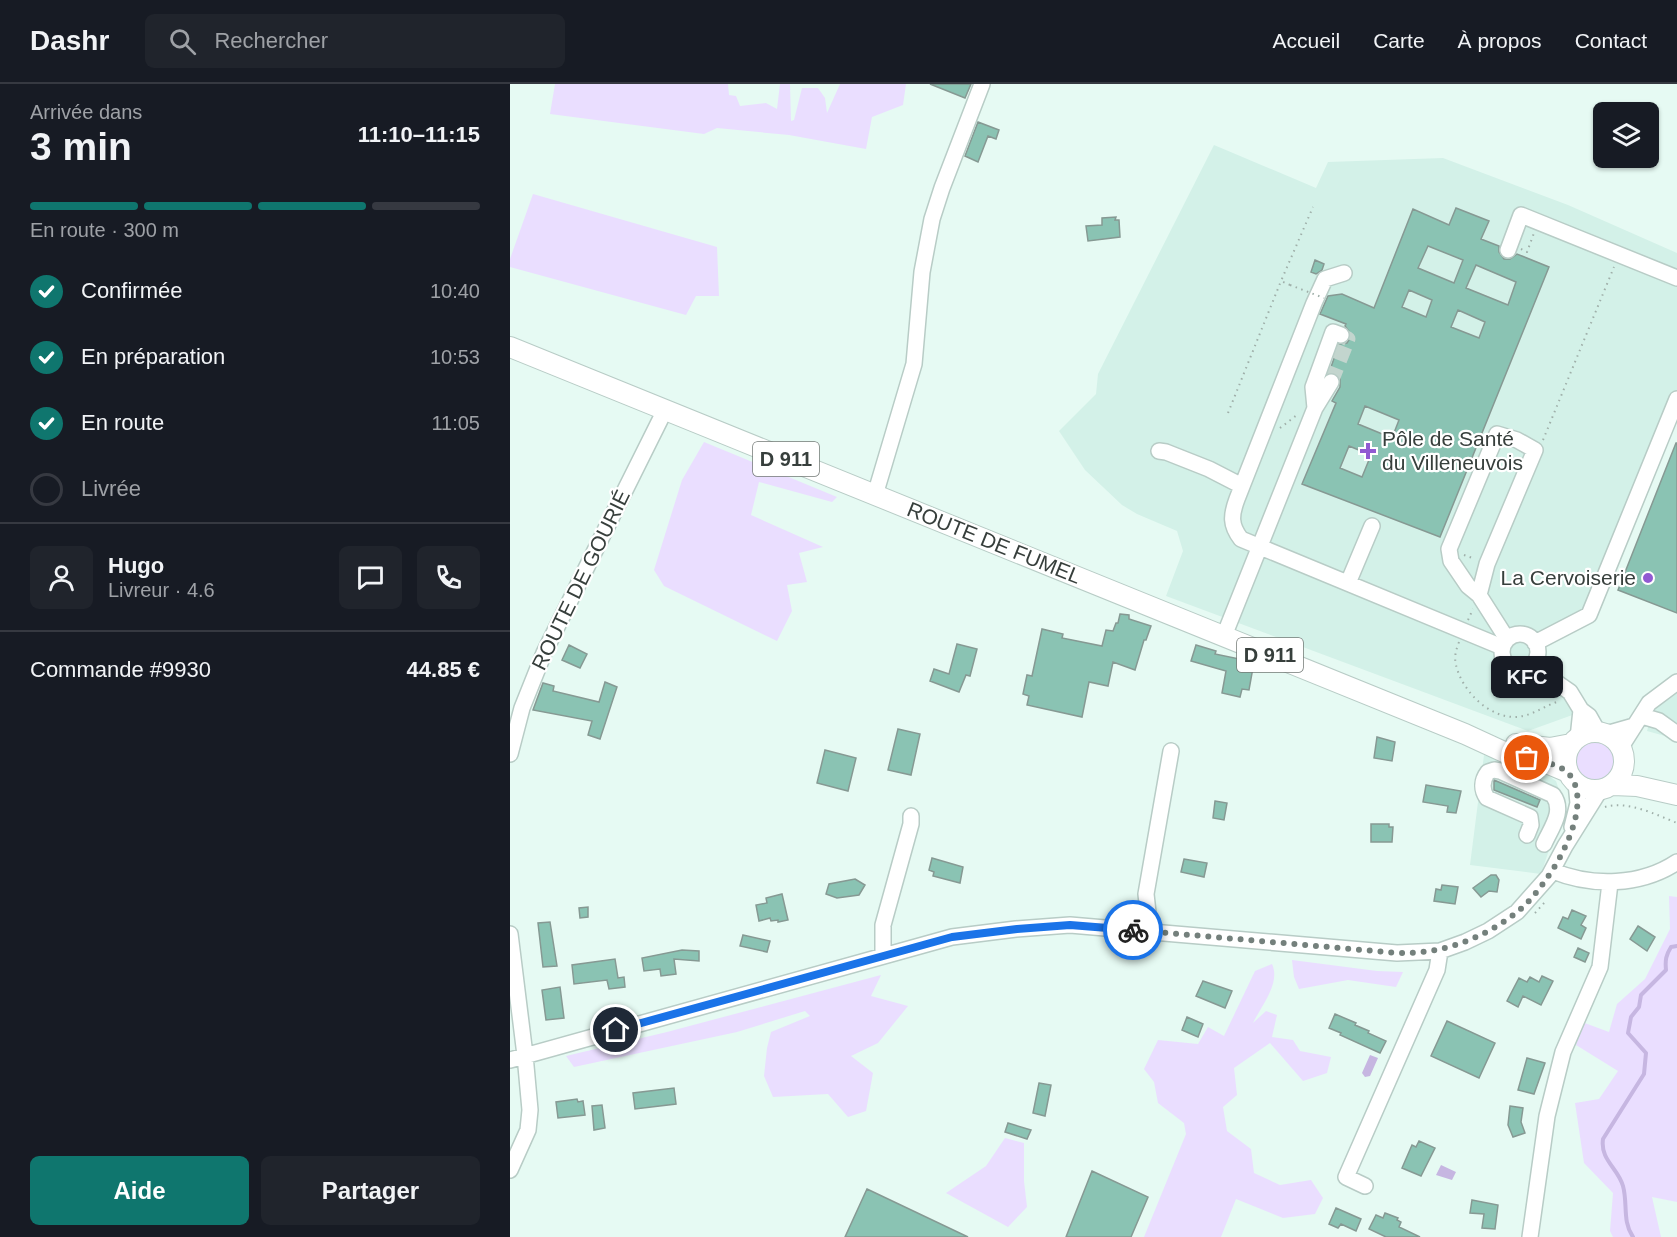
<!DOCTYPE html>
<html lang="fr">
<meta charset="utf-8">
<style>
body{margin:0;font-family:Arial,sans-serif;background:#20242c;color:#f1f3f6;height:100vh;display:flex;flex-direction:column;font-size:22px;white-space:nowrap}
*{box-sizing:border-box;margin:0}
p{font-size:20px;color:#9ea1a6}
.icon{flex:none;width:33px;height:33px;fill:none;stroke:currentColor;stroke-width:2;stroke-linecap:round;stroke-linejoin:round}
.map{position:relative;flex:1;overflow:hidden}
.sheet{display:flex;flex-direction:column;background:#171b24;width:510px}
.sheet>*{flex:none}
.fabs{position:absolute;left:1083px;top:18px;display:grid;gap:12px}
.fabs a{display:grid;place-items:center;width:66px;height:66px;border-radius:9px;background:#171b24;box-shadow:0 2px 4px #0004;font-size:30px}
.pin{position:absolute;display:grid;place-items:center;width:51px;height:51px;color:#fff;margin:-26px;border:3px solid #fff;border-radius:50%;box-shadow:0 2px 6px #0007}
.courier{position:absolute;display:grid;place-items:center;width:60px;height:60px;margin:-30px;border:4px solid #1a73e8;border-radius:50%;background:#fff;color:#222;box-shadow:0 2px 8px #0007}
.bubble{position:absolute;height:42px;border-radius:9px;background:#171b24;box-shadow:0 2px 4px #0004;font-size:20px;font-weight:700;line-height:42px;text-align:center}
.summary em{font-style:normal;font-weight:700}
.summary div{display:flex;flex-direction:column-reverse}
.summary{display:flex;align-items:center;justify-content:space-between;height:102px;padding:0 30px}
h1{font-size:39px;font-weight:700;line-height:45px}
.bar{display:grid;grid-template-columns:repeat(4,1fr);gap:9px 6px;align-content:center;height:72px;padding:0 30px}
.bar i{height:8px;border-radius:4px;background:#363941}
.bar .current{background:#0f766e}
.bar p{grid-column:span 4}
.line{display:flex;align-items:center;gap:15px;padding:0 30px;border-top:2px solid #363941}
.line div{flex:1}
.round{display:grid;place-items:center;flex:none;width:63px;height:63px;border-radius:9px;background:#20242c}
ol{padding:0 30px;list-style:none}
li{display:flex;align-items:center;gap:18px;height:66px}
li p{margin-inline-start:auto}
li .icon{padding:6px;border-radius:50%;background:#0f766e;color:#fff;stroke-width:4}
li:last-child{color:#9ea1a6}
li i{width:33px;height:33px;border:3px solid #363941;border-radius:50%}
.primary-button{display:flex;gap:12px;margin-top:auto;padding:12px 30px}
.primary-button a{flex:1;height:69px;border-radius:9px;background:#0f766e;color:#fff;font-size:24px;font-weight:700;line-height:69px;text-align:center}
.primary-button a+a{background:#20242c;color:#f1f3f6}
header{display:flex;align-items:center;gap:36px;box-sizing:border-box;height:84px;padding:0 30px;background:#171b24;border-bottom:2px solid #363941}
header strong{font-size:28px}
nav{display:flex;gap:33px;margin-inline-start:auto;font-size:21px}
.search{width:420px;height:54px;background:#20242c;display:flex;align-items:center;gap:15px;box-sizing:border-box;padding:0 21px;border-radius:9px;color:#9ea1a6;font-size:22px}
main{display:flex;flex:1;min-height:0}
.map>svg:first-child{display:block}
.built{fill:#d3f1e8}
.green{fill:#eadeff}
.water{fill:#c6b6e1}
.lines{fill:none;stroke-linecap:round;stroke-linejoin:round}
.stream{stroke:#c6b6e1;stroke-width:4}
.building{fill:#8ac3b3;stroke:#869993;stroke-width:1.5;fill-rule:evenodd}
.minor-tunnel{stroke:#c3d5ce;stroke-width:15;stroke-dasharray:15 8;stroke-linecap:butt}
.minor-casing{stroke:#b8ccc6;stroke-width:18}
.major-casing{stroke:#b8ccc6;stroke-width:22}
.path{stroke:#9fafa9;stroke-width:2;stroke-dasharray:1.5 4.5;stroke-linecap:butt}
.minor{stroke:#fff;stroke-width:15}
.major{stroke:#fff;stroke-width:20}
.path-bridge{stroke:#9fafa9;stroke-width:2;stroke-dasharray:1.5 4.5;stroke-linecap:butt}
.done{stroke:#74807c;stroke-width:6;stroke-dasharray:0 10.8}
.route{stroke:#1a73e8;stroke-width:8}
.poi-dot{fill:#915ad2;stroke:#fff;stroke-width:2}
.labels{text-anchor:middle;stroke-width:4.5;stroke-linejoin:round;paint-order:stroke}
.shield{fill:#fff;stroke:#737976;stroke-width:1.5}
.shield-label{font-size:20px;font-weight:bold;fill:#373f3c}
.poi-label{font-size:21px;fill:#373f3c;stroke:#fff;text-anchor:start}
.street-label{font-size:21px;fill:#373f3c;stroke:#fff}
</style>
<header>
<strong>Dashr</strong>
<div class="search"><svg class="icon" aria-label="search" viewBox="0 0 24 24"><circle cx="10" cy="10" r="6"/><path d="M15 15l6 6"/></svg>Rechercher</div>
<nav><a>Accueil</a><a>Carte</a><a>À propos</a><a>Contact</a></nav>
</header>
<main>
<section class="sheet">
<div class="summary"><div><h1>3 min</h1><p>Arrivée dans</p></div><em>11:10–11:15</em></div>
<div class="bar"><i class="current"></i><i class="current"></i><i class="current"></i><i></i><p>En route · 300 m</p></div>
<ol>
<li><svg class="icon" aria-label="check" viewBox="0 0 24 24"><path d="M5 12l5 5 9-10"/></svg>Confirmée<p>10:40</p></li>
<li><svg class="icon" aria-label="check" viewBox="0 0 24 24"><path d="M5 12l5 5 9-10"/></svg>En préparation<p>10:53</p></li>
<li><svg class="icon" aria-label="check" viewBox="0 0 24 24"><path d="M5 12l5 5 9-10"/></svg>En route<p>11:05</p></li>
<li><i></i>Livrée</li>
</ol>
<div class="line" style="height:108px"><a class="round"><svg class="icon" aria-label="person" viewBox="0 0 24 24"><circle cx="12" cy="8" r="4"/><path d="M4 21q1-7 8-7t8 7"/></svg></a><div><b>Hugo</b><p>Livreur · 4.6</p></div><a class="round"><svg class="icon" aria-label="chat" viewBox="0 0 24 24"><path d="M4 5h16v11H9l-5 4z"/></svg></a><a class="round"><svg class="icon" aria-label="phone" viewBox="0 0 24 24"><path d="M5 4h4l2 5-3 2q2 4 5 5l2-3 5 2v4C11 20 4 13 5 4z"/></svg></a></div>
<div class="line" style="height:78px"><div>Commande #9930</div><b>44.85 €</b></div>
<div class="primary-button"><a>Aide</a><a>Partager</a></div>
</section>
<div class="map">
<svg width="1167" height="1153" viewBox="0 0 1167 1153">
<rect width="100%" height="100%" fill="#e6faf3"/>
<!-- built -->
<path class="built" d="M704,61L806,104L818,78L933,74L1058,121L1167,169V336L1083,534L1036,562V574L1062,602L1079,625L1018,647L656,512L673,467L667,447L627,430L612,421L575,386L549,347L586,310L588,290Z
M1167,606V659L1155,652L1137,647L1144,621Z
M974,671L1039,692L1046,697L1054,721L1031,790L960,781Z"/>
<!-- green -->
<path class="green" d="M45,0H218L219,11L226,12L230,22L256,19L267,25L270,0H280L281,37L284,36L292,4H308L315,14L317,29L330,0H396L393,21L362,33L356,65L279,51L207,44L194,50L40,30Z
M23,110L207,163L209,212H186L176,231L0,183V175Z
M194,358L327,413L322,418L249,398L241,431L313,463L289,469L297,498L277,501L282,527L267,557L154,502L144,486L172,396Z
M1064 677a22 22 0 1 1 44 0a22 22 0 1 1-44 0Z
M1159,812L1167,813V1118L1142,1113L1151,1153H1103L1100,1147L1103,1109L1074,1079L1065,1019L1089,1015L1108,987L1066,961L1072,938L1099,948L1107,920L1135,895L1160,845Z
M782,876L867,887L893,888L886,903L838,896L789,905L784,893Z
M762,880C771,899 751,922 743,939L756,927L767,931L762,953L783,956L790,967L821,973L817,989L793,997L760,959L724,984L727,1011L713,1023L717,1047L741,1065L744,1089L770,1101L801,1096L813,1114L805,1130L773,1134L726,1115L711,1153H634L676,1050L674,1039L648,1019L644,998L634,985L648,956L688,960L698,943L714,952L745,887Z
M371,891L361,912L398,922L368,959L341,972L363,989L356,1027L338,1033L318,1010L263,1013L254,992L257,964L261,948L300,932L295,927L227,948L64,983L56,972L157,948Z
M495,1054L514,1059V1097L517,1123L498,1143L436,1109L476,1082Z"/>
<!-- water -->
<path class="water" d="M860,971L868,974L860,992L855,993L852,989Z
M931,1081L946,1088L942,1096L926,1091Z"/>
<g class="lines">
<!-- stream -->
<path class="stream" d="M1123,1153C1112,1137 1118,1120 1113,1102C1108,1084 1090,1076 1093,1055L1134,990L1136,969L1118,949L1121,933L1129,923L1131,911L1156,886C1155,876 1156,871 1161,863L1167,862"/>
</g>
<!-- building -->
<path class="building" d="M420,0H461L455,14Z
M468,38L489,46L486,55L478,52L468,78L455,72Z
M946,124L979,137L971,155L989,162V168L994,175H1000L1007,170L1039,183L930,453L792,400L826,319L822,317L830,303V294L826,289H819L829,260L837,259L840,254V249L835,242L836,240L810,230L818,212L832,210L864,224L903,125L939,141ZM918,162L953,176L944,199L908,184ZM966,181L1006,198L998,221L956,204ZM899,206L922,216L916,233L892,223ZM948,226L975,238L969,254L941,243ZM855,322L889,336L882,354L848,340ZM839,362L861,371L852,393L830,384Z
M606,133L605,136H609L610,153L578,157L576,142L592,141V134Z
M805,176L814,180L812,186L806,190L801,188Z
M1166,359H1167V529L1108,506Z
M610,530L619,531V535L641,542L636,556H634L625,586L603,578L598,602L579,598L572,633L517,621L519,612L513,610L517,591L522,592L532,545L553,550L552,554L592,562L596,546L603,547L606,539H608Z
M447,560L467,565L460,592L456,591L449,608L420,597L424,585L439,590Z
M59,561L77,570L70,584L52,576Z
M686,561L706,567L705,570L744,578L739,606L732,605L730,613L712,609L716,587L681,577Z
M95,598L107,603L90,655L78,651L82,637L23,626L33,599L44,602L43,607L89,618Z
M388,645L410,650L401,691L378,686Z
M867,653L885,658L882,677L864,674Z
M315,666L346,674L338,707L307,699Z
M984,696L1030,716L1027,723L984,706Z
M916,701L951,707L946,729L937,728L938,722L913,718Z
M705,717L717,719L714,736L703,734Z
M861,740H879V743H883L882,758H861Z
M422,774L453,783L450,799L423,792L424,788L419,786Z
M674,775L697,779L694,793L671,788Z
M981,791H986L989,796L987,808L979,807L971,813L963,804Z
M345,795L355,801L349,811L327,814L316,810L319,800Z
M932,801L948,803L945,820L924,817L926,805L931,806Z
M272,810L278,836L268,838V836L261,837L260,834L249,837L246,821L257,819L256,814Z
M78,823V833L70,834L69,824Z
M1062,826L1076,832L1071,841L1076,844L1071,855L1048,844L1053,833L1058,835Z
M40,838L47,882L33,883L28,839Z
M1128,842L1145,853L1137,867L1120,855Z
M233,851L260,857L257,868L230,862Z
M1068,864L1079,869L1075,878L1064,873Z
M172,866L189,867V877L164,875L166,890L151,892L150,885L134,887L132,874Z
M105,875L108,894L114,893L115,903L99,905L97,896L64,900L62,881Z
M1032,892L1043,897L1031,921L1013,912L1008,923L997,917L1009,894L1017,898L1020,893L1029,898Z
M693,897L722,907L715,924L686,912Z
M50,903L54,934L36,936L32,906Z
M825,930L846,939L845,941L859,947L858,949L876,957L870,969L830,951L831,949L819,944Z
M677,933L693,940L688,953L672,946Z
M937,937L985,959L969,994L921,972Z
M1017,974L1035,979L1024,1010L1008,1006Z
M529,999L541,1001L535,1032L523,1029Z
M164,1004L166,1020L125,1025L123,1009Z
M67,1015L68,1018L73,1017L75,1031L48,1034L46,1018Z
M92,1021L95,1044L84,1046L82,1022Z
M1000,1022L1013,1024L1011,1038L1015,1049L1003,1053L998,1041Z
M498,1039L521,1046L517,1055L495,1048Z
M909,1057L925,1064L911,1092L892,1084L902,1061L906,1063Z
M582,1087L638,1113L621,1153H556Z
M357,1105L458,1153H335Z
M962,1116L988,1121L985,1145L972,1144L974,1130L960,1129Z
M826,1124L851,1135L846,1147L831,1140L828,1144L819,1140Z
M875,1129L888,1134L887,1136L891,1138L889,1143L910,1153H876L859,1145L866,1131L873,1134Z"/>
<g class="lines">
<!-- minor-tunnel -->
<path class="minor-tunnel" d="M821,298L838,255L831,251"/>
<defs>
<path id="minor" d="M998,166L1011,131L1167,194
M834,189L815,195L804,219L727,415C721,431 720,441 731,455L992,563
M805,324L803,303L823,248L831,251
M649,367L656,368L699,385L732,402
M365,411L404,280L412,188L422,135L432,104L472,0
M838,499L862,442
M969,511L977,480L1025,366L1007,356L987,350L939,465L941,477L958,502L969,511L997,555
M992 568a18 18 0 1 1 36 0a18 18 0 1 1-36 0Z
M714,552L805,324L821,298
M1025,559L1079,531L1167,315
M1025,578L1037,592L1060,608L1071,626L1079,632L1088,648
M1132,632L1149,637L1167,650
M1096,650L1124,642
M1068,654L1071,626
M1111,663L1139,619L1167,598
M0,670L12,624L34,569L155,326
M1062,743L1068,719L1066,699
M1017,751L1021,741L1020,733L977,714C971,705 972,696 978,688L984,686L990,687L1043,711C1055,727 1041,744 1034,760
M1043,787C1082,803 1131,802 1167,778
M640,847L636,810L661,667
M0,850L15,971L20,1026L18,1046L0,1086
M373,872V841L401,740V732
M0,976L442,853L506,845L560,841L887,869L930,867L955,858L978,847L1007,828L1039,792L1055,762L1090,706
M855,1102L836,1093L927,886L930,867
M1020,1153L1037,1032L1053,968L1090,883L1100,799"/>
<path id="major" d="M0,263L955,650L994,668L1039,680L1058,688
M1056 677a29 29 0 1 1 58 0a29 29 0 1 1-58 0Z
M1006,660L1040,664L1061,660
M1103,701L1127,702L1167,711"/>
</defs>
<!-- minor casing -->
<use href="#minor" class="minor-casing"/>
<!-- major casing -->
<use href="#major" class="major-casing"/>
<!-- path -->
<path class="path" d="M1011,165L1017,168L1024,149
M780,201L771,197L803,123
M718,329L771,197
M770,344L787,331
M1033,356L1104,183
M954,471L965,475
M958,536L963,525
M949,558C946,566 944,573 946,581C952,607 979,634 1006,633C1023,632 1035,621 1050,617
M1095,723C1117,716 1147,731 1167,739
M1025,829L1035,818"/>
<!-- minor -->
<use href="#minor" class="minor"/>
<!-- major -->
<use href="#major" class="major"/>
<!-- path-bridge -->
<path class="path-bridge" d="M780,201L814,214"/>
</g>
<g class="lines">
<!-- done -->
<path class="done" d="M623,846L887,869C932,870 970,856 1006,829C1036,806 1088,725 1059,690C1050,680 1029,677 1017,674"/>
<!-- route -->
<path class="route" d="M106,946L442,853L507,845L560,841L623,846"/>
</g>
<!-- markers -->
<g class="poi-dot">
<path d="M855 358h6v6h6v6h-6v6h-6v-6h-6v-6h6z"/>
<circle cx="1138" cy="494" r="6"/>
</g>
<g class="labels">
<!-- shield labels -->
<g class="shield">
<rect x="243" y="358" width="66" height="34" rx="4.5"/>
<rect x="727" y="554" width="66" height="34" rx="4.5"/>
</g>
<g class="shield-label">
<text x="276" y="382">D 911</text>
<text x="760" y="578">D 911</text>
</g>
<!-- poi labels -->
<g class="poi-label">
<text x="872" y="362">Pôle de Santé<tspan x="872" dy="24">du Villeneuvois</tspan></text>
<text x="1126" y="501" text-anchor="end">La Cervoiserie</text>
</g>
<!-- street labels -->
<g class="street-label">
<text transform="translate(484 459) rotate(22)" y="7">ROUTE DE FUMEL</text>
<text transform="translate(71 496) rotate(-64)" y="7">ROUTE DE GOURIÉ</text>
</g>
</g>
</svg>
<div class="fabs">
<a><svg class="icon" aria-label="layers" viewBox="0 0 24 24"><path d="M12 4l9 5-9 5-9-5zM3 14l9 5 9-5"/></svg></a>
</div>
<div class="pin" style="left:1017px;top:674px;background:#ea580c"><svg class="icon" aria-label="bag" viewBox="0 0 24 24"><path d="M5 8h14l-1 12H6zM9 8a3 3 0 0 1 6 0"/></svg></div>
<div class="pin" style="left:106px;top:946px;background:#1f2937"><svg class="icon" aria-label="home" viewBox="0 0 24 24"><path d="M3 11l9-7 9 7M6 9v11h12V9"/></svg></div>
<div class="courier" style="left:623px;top:846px"><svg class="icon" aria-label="bike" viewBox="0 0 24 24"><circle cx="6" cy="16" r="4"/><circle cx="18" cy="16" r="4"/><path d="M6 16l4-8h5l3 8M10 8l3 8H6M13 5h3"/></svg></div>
<div class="bubble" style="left:981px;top:572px;width:72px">KFC</div>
</div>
</main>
